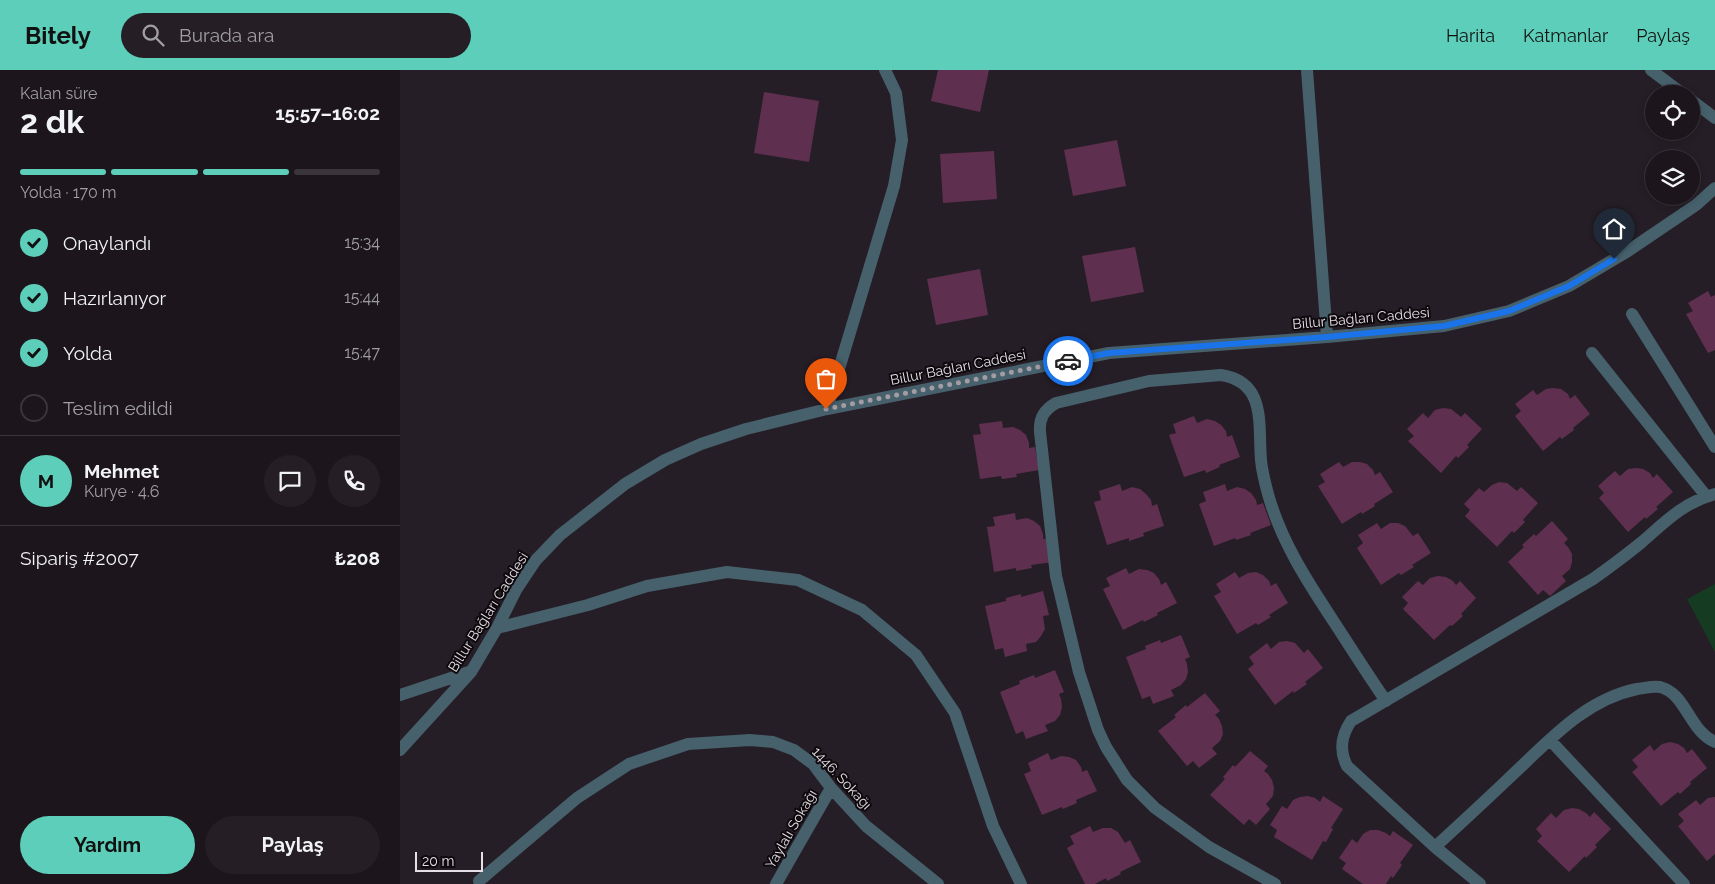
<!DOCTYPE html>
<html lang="tr">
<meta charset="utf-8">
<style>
body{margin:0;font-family:Raleway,sans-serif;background:#251f25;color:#f1f3f6;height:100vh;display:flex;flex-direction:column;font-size:19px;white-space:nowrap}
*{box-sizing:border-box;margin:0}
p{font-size:16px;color:#a09fa3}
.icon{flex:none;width:28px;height:28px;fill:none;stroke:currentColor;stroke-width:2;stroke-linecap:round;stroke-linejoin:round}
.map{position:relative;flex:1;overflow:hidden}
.side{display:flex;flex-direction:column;background:#1c161c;width:400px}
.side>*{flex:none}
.controls{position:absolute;left:1245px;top:15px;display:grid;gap:10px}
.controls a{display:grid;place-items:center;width:55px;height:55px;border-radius:50%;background:#1c161c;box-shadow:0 2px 8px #0003,0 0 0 1px #3a353b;font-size:25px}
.scale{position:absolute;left:15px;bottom:12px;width:68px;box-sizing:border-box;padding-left:5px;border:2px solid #e6e0e6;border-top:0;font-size:14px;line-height:18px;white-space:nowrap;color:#e6e0e6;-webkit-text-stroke:4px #0d090d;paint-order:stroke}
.pin{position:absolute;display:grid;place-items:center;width:42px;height:42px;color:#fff;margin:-51px -21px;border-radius:50% 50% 50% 0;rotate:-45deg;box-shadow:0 0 5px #0007}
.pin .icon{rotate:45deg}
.courier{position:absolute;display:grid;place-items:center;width:50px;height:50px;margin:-25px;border:4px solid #1a73e8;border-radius:50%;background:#fff;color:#222;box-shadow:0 1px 6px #0007}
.head em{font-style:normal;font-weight:700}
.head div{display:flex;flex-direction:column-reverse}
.head{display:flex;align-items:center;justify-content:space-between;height:85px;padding:0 20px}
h1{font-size:32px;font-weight:700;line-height:38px}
.bar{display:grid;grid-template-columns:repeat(4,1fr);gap:8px 5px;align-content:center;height:60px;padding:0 20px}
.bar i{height:6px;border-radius:4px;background:#3a353b}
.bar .active{background:#5dceb9}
.bar p{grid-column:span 4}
.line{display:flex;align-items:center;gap:12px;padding:0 20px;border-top:1px solid #3a353b}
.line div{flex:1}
.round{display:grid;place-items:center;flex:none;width:52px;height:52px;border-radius:26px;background:#251f25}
ol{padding:0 20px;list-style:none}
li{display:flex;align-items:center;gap:15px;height:55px}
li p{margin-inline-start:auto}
li .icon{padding:5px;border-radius:50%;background:#5dceb9;color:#111;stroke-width:4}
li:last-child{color:#a09fa3}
li i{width:28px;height:28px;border:2px solid #3a353b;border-radius:50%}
.cta{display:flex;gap:10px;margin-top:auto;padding:10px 20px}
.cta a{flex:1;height:58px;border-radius:30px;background:#5dceb9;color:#111;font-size:20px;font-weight:700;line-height:58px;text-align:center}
.cta a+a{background:#251f25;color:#f1f3f6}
header{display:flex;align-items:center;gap:30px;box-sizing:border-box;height:70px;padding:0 25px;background:#5dceb9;color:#111}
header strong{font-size:24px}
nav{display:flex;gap:28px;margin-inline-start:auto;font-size:18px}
.search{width:350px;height:45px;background:#251f25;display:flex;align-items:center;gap:12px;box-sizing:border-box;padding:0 18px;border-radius:28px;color:#a09fa3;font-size:19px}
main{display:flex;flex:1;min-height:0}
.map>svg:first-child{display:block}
.green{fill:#153b22}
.building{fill:#5f2f4f}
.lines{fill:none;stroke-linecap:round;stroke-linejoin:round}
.minor{stroke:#46606c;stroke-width:12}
.done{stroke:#a39ca3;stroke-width:5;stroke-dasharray:0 9}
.route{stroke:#1a73e8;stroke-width:6}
.labels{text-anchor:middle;stroke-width:4;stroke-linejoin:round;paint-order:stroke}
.street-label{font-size:14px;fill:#e6e0e6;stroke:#0d090d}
</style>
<header>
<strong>Bitely</strong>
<div class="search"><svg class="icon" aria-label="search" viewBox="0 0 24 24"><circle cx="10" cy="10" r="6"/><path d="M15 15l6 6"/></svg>Burada ara</div>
<nav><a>Harita</a><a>Katmanlar</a><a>Paylaş</a></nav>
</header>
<main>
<section class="side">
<div class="head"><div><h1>2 dk</h1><p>Kalan süre</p></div><em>15:57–16:02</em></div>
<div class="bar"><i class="active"></i><i class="active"></i><i class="active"></i><i></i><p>Yolda · 170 m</p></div>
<ol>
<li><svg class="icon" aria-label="check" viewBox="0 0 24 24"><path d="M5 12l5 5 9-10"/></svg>Onaylandı<p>15:34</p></li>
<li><svg class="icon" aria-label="check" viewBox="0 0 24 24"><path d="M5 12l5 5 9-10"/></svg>Hazırlanıyor<p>15:44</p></li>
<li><svg class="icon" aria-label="check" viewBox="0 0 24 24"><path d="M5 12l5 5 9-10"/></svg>Yolda<p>15:47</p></li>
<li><i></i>Teslim edildi</li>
</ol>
<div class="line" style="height:90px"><b class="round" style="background:#5dceb9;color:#111">M</b><div><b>Mehmet</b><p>Kurye · 4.6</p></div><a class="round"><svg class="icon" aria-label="chat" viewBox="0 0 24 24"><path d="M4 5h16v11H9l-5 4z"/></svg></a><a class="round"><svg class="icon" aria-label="phone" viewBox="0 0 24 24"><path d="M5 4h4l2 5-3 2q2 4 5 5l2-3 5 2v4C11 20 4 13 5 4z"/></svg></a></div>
<div class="line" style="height:65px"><div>Sipariş #2007</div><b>₺208</b></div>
<div class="cta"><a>Yardım</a><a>Paylaş</a></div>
</section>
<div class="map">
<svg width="1315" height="814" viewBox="0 0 1315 814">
<rect width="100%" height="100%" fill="#261e26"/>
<!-- green -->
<path class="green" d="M1315,514V582L1287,529Z"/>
<!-- building -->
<path class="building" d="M538,0H589L580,42L531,31Z
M364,22L419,31L409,92L354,83Z
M717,70L726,116L673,126L664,80Z
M594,81L597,129L543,133L540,84Z
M735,177L744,222L691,232L682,186Z
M580,199L588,245L536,255L527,209Z
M1308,221L1311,227L1315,225V280L1308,283L1286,244L1293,241L1288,233Z
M1153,318L1161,319L1168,324L1170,329L1175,325L1190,344L1173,358L1174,360L1162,369L1160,367L1143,381L1115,346L1121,341L1115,334L1133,320L1137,325L1146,319Z
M1043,338L1051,339L1061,347L1065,343L1082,359L1067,375L1069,377L1058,388L1056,386L1041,403L1008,371L1014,366L1007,359L1023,343L1028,348L1035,340Z
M794,346L797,353L807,349L815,351L821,355L826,361L827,367L832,365L840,387L819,395L820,397L806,403L805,400L784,407L769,365L776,363L773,354Z
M602,351L603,358L613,357L620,360L626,365L629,373V378L635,377L639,400L616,404L617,407L602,409L601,406L580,409L573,365L581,364L579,354Z
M939,392L943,397L952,392H960L967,394L973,400L975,405L980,402L993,422L974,434L975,436L962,444L961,442L942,454L918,416L925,412L920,404Z
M1236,398L1243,399L1250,403L1253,408L1257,404L1273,422L1256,437L1258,439L1246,449L1245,447L1228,462L1199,428L1204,423L1198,416L1215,401L1220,406L1228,399Z
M1099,412L1107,413L1117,421L1121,417L1138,433L1123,450L1125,452L1114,463L1112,461L1097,477L1065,446L1070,440L1064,434L1079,418L1084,422L1092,415Z
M720,414L722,421L732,417L740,419L746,424L751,430L752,436L757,434L764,456L743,463L744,466L729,471V468L707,475L694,432L701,430L699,421Z
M825,414L827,421L837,417L845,419L851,423L856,430L857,435L863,433L871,455L850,463L851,465L836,470L835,468L814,476L799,434L806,431L803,422Z
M615,443L616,450L627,448L634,451L640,456L643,464V469L649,468L653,492L631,495L632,498L616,501V498L594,502L587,457L595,456L593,447Z
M1152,451L1168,469L1164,473L1168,477L1172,484V492L1170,499L1162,506L1166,511L1150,526L1143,520L1138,525L1108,492L1124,477L1122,475L1134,464L1136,466Z
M977,453L981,459L990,453H998L1005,456L1013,466L1018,463L1031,483L1012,495L1014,497L1001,505L999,503L981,515L957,478L963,473L958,465Z
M726,498L729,504L739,499L747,500L754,503L759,509L761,515L766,512L777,533L757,543L758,545L744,552L743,550L723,560L703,519L710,516L706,508Z
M835,502L839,508L848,503L856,502L863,505L869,511L871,516L876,513L888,533L869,545L871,547L858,555L856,553L837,564L814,526L821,522L816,514Z
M1038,506L1046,507L1053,511L1056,515L1060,511L1076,528L1061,544L1063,546L1052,556L1050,555L1034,570L1003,539L1008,533L1002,527L1018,511L1023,515L1030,508Z
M643,521L649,545L643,546L645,559L641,566L636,572L626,574L627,581L605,587L603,578L595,580L585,536L606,531V528L621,524V527Z
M781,565L790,587L785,589L787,594L788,602L786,609L781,615L771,620L774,626L753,634L750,626L742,629L726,587L746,579L745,576L760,570L761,573Z
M887,571L895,573L904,583L908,579L923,598L905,612L907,614L894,623L893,621L875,635L848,599L854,594L849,587L867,573L871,579L879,572Z
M655,600L664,622L659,624L661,629L662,637L660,645L655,651L645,655L648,661L626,669L623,661L616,664L600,622L620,614L619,611L634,605L635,608Z
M805,623L820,641L815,645L819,649L822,656L823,664L820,671L812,678L817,684L799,698L793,691L787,696L758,661L776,647L774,645L786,635L787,637Z
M1270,672L1278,674L1284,678L1287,683L1292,679L1307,698L1290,712L1291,714L1280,724L1278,722L1261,736L1232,702L1238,697L1232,690L1250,675L1254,681L1262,674Z
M850,681L868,696L864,701L868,704L872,710L874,718L873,726L866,734L870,739L856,755L849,749L844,755L810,725L825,709L823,707L833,695L835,697Z
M648,683L651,690L661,686L669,687L676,690L681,697L682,702L687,700L697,721L676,730L677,733L663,739L662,737L642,745L624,704L631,701L628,693Z
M908,726L915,728L920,732L923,726L943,739L931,758L933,759L926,772L923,771L912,790L874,767L877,760L870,755L882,736L887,739L893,730L900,727Z
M1315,727V784L1307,791L1278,756L1284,751L1278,744L1296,730L1300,735L1308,728Z
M1172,738L1179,739L1186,743L1190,747L1194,742L1211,759L1195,775L1197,777L1186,788L1185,786L1169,802L1137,771L1142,766L1136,759L1151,743L1156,748L1164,740Z
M690,756L693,762L703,758H711L718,762L725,773L730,770L741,792L720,802L721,804L707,811L706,808L695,814H685L667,778L674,774L670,766Z
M970,760H978L986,763L990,766L993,761L1013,775L1000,793L1002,795L993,808L991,806L986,814H963L942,799L946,793L939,788L952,769L957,773L963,764Z"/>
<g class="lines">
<!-- minor -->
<path class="minor" d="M907,0L927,267
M1251,0L1283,24
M1291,30L1315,48
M1232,244L1315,377
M1192,283L1306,426
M427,339L494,116L502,70L496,23L485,0
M97,558L188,535L247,516L327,502L398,510L462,540L516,585L555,643L593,756L621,814
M0,625L69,602
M1150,670L1284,814
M0,680L71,602L97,558L116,520L136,490L160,465L225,414L265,390L301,374L346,359L427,339L709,283L927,267L1044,256L1109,241L1169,216L1228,181L1296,135L1315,118
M1035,777C1060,754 1084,732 1108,709C1146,674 1183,630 1237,619C1245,618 1252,616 1260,617C1286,623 1289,661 1315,672
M79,811L177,728L229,694L288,674L350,670L373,672L394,680L413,694L431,718L466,756L538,814
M376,814L431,718
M875,814L809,777L755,738L727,710L706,677L698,660L679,602L656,506L640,362C639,348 644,340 656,333L749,311L821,305C867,312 858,355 861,390C862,401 865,413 868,424C881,471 907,511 934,552C951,578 968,605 986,631
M1080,814L1035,777L947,696C939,680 941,666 951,651L1193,509C1210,497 1226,485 1242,472C1265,452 1284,432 1315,424"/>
</g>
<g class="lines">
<!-- done -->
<path class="done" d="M426,339L668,291"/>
<!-- route -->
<path class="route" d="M668,291L709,283L927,267L1044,256L1109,241L1169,216L1214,189"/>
</g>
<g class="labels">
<!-- street labels -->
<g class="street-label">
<text transform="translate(961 248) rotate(-5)" y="5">Billur Bağları Caddesi</text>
<text transform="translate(558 297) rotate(-11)" y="5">Billur Bağları Caddesi</text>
<text transform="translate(88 542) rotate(-58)" y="5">Billur Bağları Caddesi</text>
<text transform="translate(442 708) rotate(47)" y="5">1446. Sokağı</text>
<text transform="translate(391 759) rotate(-60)" y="5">Yaylalı Sokağı</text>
</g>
</g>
</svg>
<div class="controls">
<a><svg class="icon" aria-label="locate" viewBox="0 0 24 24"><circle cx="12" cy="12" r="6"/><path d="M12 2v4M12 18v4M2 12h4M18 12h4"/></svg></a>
<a><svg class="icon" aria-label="layers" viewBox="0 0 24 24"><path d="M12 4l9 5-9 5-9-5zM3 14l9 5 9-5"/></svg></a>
</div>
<div class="scale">20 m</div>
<div class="pin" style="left:426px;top:339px;background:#ea580c"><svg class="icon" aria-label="bag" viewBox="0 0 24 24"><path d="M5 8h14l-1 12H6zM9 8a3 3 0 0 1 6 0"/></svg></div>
<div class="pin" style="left:1214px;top:189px;background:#1f2937"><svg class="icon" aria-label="home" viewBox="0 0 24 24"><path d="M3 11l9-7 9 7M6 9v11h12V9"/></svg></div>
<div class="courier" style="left:668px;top:291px"><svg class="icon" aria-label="car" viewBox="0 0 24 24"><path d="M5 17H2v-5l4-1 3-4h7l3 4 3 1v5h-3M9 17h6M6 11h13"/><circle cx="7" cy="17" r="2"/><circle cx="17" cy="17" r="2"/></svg></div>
</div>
</main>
